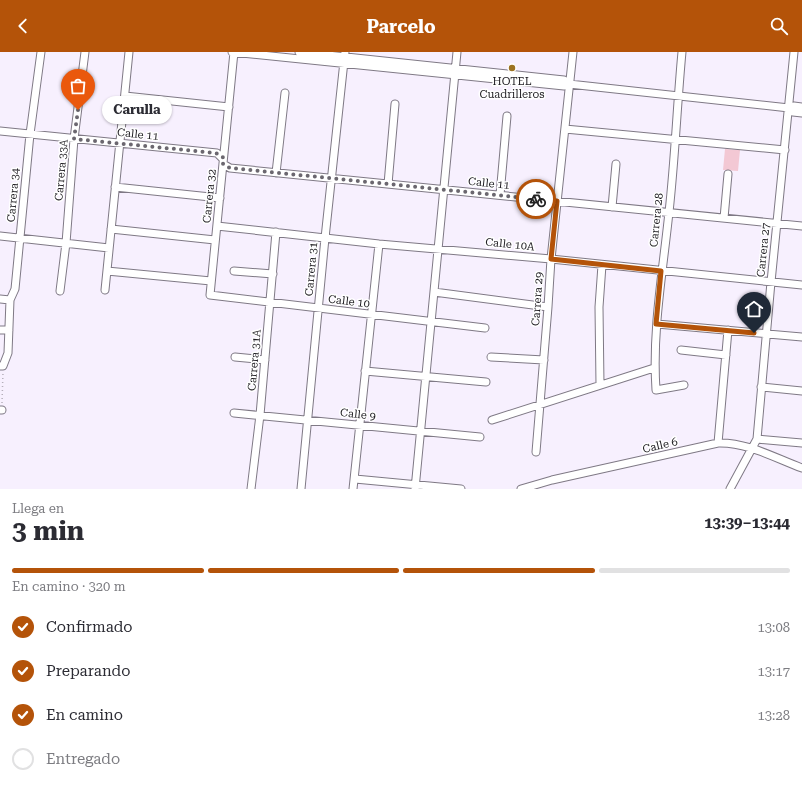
<!DOCTYPE html>
<html lang="es">
<meta charset="utf-8">
<style>
body{margin:0;font-family:"Roboto Serif",serif;background:#f7f7f7;color:#2b2b33;height:100vh;display:flex;flex-direction:column;font-size:15px;white-space:nowrap}
*{box-sizing:border-box;margin:0}
p{font-size:13px;color:#7c7c81}
.icon{flex:none;width:22px;height:22px;fill:none;stroke:currentColor;stroke-width:2;stroke-linecap:round;stroke-linejoin:round}
.map{position:relative;height:437px;overflow:hidden}
.drawer{display:flex;flex-direction:column;background:#fff;flex:1}
.drawer>*{flex:none}
.pin{position:absolute;display:grid;place-items:center;width:34px;height:34px;color:#fff;margin:-41px -17px;border-radius:50% 50% 50% 0;rotate:-45deg;box-shadow:0 0 4px #0007}
.pin .icon{rotate:45deg}
.courier{position:absolute;display:grid;place-items:center;width:40px;height:40px;margin:-20px;border:3px solid #b45309;border-radius:50%;background:#fff;color:#222;box-shadow:0 1px 5px #0007}
.bubble{position:absolute;height:28px;border-radius:14px;background:#fff;box-shadow:0 1px 3px #0004;font-size:13px;font-weight:700;line-height:28px;text-align:center}
.headline em{font-style:normal;font-weight:700}
.headline div{display:flex;flex-direction:column-reverse}
.headline{display:flex;align-items:center;justify-content:space-between;height:68px;padding:0 12px}
h1{font-size:26px;font-weight:700;line-height:30px}
.bar{display:grid;grid-template-columns:repeat(4,1fr);gap:6px 4px;align-content:center;height:48px;padding:0 12px}
.bar i{height:5px;border-radius:3px;background:#e1e1e2}
.bar .on{background:#b45309}
.bar p{grid-column:span 4}
ol{padding:0 12px;list-style:none}
li{display:flex;align-items:center;gap:12px;height:44px}
li p{margin-inline-start:auto}
li .icon{padding:4px;border-radius:50%;background:#b45309;color:#fff;stroke-width:4}
li:last-child{color:#7c7c81}
li i{width:22px;height:22px;border:2px solid #e1e1e2;border-radius:50%}
header{display:flex;justify-content:space-between;align-items:center;height:52px;padding:0 12px;background:#b45309;color:#fff;font-size:18px;font-weight:700}
.map>svg:first-child{display:block}
.green{fill:#f3c8d4}
.lines{fill:none;stroke-linecap:round;stroke-linejoin:round}
.minor-casing{stroke:#7f7985;stroke-width:9}
.path{stroke:#b5afba;stroke-width:1.5;stroke-dasharray:1 3;stroke-linecap:butt}
.minor{stroke:#fff;stroke-width:7}
.done{stroke:#6b676f;stroke-width:4;stroke-dasharray:0 7.2}
.route{stroke:#b45309;stroke-width:5}
.poi-dot{fill:#9d7322;stroke:#fff;stroke-width:1.5}
.labels{text-anchor:middle;stroke-width:3;stroke-linejoin:round;paint-order:stroke}
.poi-label{font-size:11px;fill:#1f1d22;stroke:#fff}
.street-label{font-size:11px;fill:#1f1d22;stroke:#fff}
</style>
<header><svg class="icon" aria-label="back" viewBox="0 0 24 24"><path d="M15 5l-7 7 7 7"/></svg>Parcelo<svg class="icon" aria-label="search" viewBox="0 0 24 24"><circle cx="10" cy="10" r="6"/><path d="M15 15l6 6"/></svg></header>
<div class="map">
<svg width="802" height="437" viewBox="0 0 802 437">
<rect width="100%" height="100%" fill="#f7f0fe"/>
<!-- green -->
<path class="green" d="M725,97L740,98L738,119L723,118Z"/>
<g class="lines">
<defs>
<path id="minor" d="M232,0L564,34L569,32L789,56L794,54L802,55
M234,0L210,243L485,276
M299,0L564,28L569,32
M682,0C677,53 675,107 669,160C663,219 652,278 656,338L684,333
M125,44L229,55
M789,56L793,60L802,61
M565,77L785,98
M0,79L217,101L223,107
M223,112L230,116L802,174
M276,121L285,41
M388,132L395,52
M115,135L220,146
M500,143L507,64
M612,155L616,112
M724,166L728,122
M217,174L379,192L551,207L802,233
M111,177L215,188
M0,184L109,196
M107,219L211,229
M234,219L273,222
M105,238L129,0
M60,239L66,191L74,87L85,0
M434,240L548,255
M0,247L10,248
M657,272L802,285
M0,278H9
M681,298L726,303
M235,305L265,308
M491,305L544,308
M0,314H3L8,301L10,248L15,237L30,82L41,0
M365,319L486,330
M600,333L599,255L602,213
M761,335L802,339
M0,358H2
M234,361L480,385
M492,368L654,316
M757,387L802,391
M718,391L728,278
M536,400L548,255L551,207L573,0
M355,427L461,437
M251,437L260,363L276,180
M301,437L325,186L345,0
M353,437L379,192
M415,437L457,0
M521,437L552,428L718,391C747,390 775,406 802,416
M730,437L757,387L771,230L794,0"/>
</defs>
<!-- minor casing -->
<use href="#minor" class="minor-casing"/>
<!-- path -->
<path class="path" d="M2,351L3,320"/>
<!-- minor -->
<use href="#minor" class="minor"/>
</g>
<g class="lines">
<!-- done -->
<path class="done" d="M78,58L74,87L216,101L224,106L223,112L230,116L536,147"/>
<!-- route -->
<path class="route" d="M536,147L557,149L551,207L661,219L656,272L754,281"/>
</g>
<!-- markers -->
<circle class="poi-dot" cx="512" cy="16" r="4"/>
<g class="labels">
<!-- poi labels -->
<g class="poi-label">
<text x="512" y="33">HOTEL<tspan x="512" dy="13">Cuadrilleros</tspan></text>
</g>
<!-- street labels -->
<g class="street-label">
<text transform="translate(138 82) rotate(6)" y="4">Calle 11</text>
<text transform="translate(61 118) rotate(-85)" y="4">Carrera 33A</text>
<text transform="translate(489 131) rotate(6)" y="4">Calle 11</text>
<text transform="translate(13 143) rotate(-85)" y="4">Carrera 34</text>
<text transform="translate(209 144) rotate(-84)" y="4">Carrera 32</text>
<text transform="translate(656 168) rotate(-84)" y="4">Carrera 28</text>
<text transform="translate(510 192) rotate(6)" y="4">Calle 10A</text>
<text transform="translate(763 198) rotate(-84)" y="4">Carrera 27</text>
<text transform="translate(311 217) rotate(-85)" y="4">Carrera 31</text>
<text transform="translate(537 247) rotate(-86)" y="4">Carrera 29</text>
<text transform="translate(349 249) rotate(7)" y="4">Calle 10</text>
<text transform="translate(254 308) rotate(-85)" y="4">Carrera 31A</text>
<text transform="translate(358 362) rotate(6)" y="4">Calle 9</text>
<text transform="translate(660 393) rotate(-13)" y="4">Calle 6</text>
</g>
</g>
</svg>
<div class="pin" style="left:78px;top:58px;background:#ea580c"><svg class="icon" aria-label="bag" viewBox="0 0 24 24"><path d="M5 8h14l-1 12H6zM9 8a3 3 0 0 1 6 0"/></svg></div>
<div class="pin" style="left:754px;top:281px;background:#1f2937"><svg class="icon" aria-label="home" viewBox="0 0 24 24"><path d="M3 11l9-7 9 7M6 9v11h12V9"/></svg></div>
<div class="courier" style="left:536px;top:147px"><svg class="icon" aria-label="bike" viewBox="0 0 24 24"><circle cx="6" cy="16" r="4"/><circle cx="18" cy="16" r="4"/><path d="M6 16l4-8h5l3 8M10 8l3 8H6M13 5h3"/></svg></div>
<div class="bubble" style="left:102px;top:44px;width:70px">Carulla</div>
</div>
<section class="drawer">
<div class="headline"><div><h1>3 min</h1><p>Llega en</p></div><em>13:39–13:44</em></div>
<div class="bar"><i class="on"></i><i class="on"></i><i class="on"></i><i></i><p>En camino · 320 m</p></div>
<ol>
<li><svg class="icon" aria-label="check" viewBox="0 0 24 24"><path d="M5 12l5 5 9-10"/></svg>Confirmado<p>13:08</p></li>
<li><svg class="icon" aria-label="check" viewBox="0 0 24 24"><path d="M5 12l5 5 9-10"/></svg>Preparando<p>13:17</p></li>
<li><svg class="icon" aria-label="check" viewBox="0 0 24 24"><path d="M5 12l5 5 9-10"/></svg>En camino<p>13:28</p></li>
<li><i></i>Entregado</li>
</ol>
</section>
